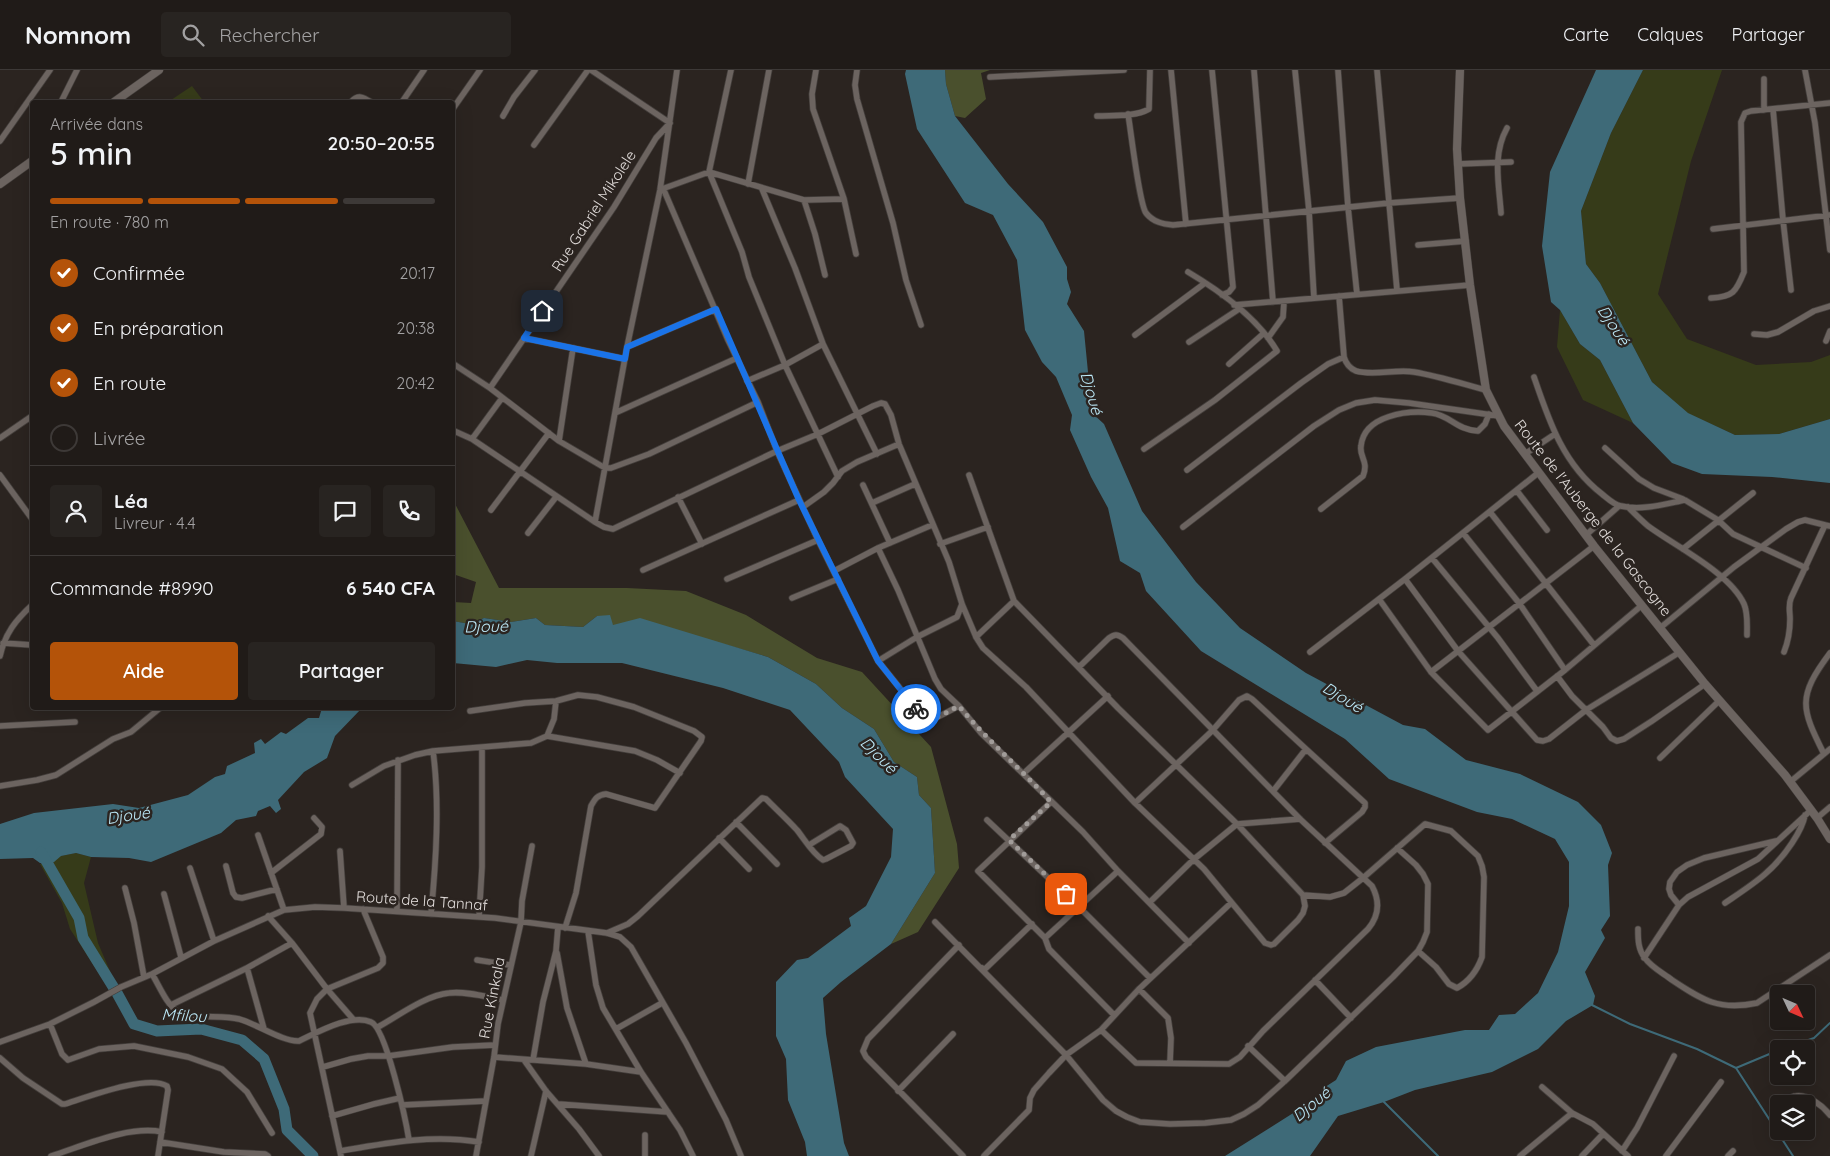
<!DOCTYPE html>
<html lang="fr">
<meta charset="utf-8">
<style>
body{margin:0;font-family:Quicksand,sans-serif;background:#282421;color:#f1f3f6;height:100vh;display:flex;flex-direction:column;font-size:19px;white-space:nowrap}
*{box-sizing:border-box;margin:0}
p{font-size:16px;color:#a2a1a2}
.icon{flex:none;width:28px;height:28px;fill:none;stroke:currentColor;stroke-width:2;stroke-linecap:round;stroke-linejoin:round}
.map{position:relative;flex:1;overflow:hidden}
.drawer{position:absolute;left:30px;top:30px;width:425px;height:610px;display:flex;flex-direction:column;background:#201b18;border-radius:5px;box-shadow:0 5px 20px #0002,0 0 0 1px #3d3937}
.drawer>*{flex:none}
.needle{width:32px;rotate:134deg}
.buttons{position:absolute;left:1770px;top:915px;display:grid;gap:10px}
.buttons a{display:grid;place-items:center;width:45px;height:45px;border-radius:5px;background:#201b18;box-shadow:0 5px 20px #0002,0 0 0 1px #3d3937;font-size:25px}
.pin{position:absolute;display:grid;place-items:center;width:42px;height:42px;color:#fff;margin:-21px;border-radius:10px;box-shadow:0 2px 8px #0006}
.courier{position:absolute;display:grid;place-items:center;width:50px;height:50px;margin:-25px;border:4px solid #1a73e8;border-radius:50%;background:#fff;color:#222;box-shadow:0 1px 6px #0007}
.summary em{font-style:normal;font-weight:600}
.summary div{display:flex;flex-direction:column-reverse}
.summary{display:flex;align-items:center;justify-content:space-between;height:85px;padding:0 20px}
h1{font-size:32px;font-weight:600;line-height:38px}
.bar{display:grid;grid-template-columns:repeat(4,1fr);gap:8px 5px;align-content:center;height:60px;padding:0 20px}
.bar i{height:6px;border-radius:4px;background:#3d3937}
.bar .on{background:#b45309}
.bar p{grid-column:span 4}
.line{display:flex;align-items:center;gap:12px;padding:0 20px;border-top:1px solid #3d3937}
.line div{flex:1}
.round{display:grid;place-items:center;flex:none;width:52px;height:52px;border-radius:5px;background:#282421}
ol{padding:0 20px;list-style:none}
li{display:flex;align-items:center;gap:15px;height:55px}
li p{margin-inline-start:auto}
li .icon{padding:5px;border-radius:50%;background:#b45309;color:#fff;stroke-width:4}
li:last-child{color:#a2a1a2}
li i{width:28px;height:28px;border:2px solid #3d3937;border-radius:50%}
.button{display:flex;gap:10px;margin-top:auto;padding:10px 20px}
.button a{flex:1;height:58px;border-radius:5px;background:#b45309;color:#fff;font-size:20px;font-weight:600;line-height:58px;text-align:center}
.button a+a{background:#282421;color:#f1f3f6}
header{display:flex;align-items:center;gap:30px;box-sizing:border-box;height:70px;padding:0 25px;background:#201b18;border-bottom:1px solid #3d3937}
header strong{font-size:24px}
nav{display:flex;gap:28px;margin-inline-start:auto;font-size:18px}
.search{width:350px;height:45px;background:#282421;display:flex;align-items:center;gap:12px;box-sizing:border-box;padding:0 18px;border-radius:5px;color:#a2a1a2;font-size:19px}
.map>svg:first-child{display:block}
.green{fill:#363b19}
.forest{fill:#4a502d}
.water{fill:#3e6a78}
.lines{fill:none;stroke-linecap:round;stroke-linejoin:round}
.stream{stroke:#3e6a78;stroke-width:2}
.river{stroke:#3e6a78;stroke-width:11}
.minor-casing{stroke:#443f3c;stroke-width:7}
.tertiary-casing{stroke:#443f3c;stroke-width:9}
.minor{stroke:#6c6460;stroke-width:5.5}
.tertiary{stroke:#6c6460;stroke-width:8}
.done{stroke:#a19c99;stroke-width:5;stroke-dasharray:0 9}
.route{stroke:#1a73e8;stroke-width:6}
.labels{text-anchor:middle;stroke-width:5;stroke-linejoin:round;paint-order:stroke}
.street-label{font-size:15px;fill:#e1dcda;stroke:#2b2420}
.water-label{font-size:16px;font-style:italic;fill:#bdeaf9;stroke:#2b2420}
</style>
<header>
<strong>Nomnom</strong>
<div class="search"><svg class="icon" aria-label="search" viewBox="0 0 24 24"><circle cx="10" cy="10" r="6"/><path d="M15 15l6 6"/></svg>Rechercher</div>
<nav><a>Carte</a><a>Calques</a><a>Partager</a></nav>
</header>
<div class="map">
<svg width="1830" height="1086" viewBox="0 0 1830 1086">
<rect width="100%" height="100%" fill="#2b2420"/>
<!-- green -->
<path class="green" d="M1643,0H1722L1691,91L1658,224L1687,269L1756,295L1811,292L1830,285V349L1779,364L1735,365L1687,343L1652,312L1600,213L1586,194L1581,141L1611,63Z
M192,16L204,32H168Z
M1560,240L1580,274L1600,290L1633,353L1583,330L1557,277Z
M76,783L91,787L84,813L98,873L116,915L109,919L70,859L62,833L40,794H48L60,786Z"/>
<!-- forest -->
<path class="forest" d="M945,0H990L981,3L986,29L965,48L955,46L946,14Z
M452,428L499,518H627L686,521L746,545L817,588L862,602L931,677L957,774L959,798L918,862L891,874L935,803L931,738L919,725L917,707L894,692L874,659L842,638L816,614L768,587L727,575L613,555L597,546L583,557L545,555L536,548L511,552L484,548L470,554L453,551V532L471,533L476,512L453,504Z"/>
<!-- water -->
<path class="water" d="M906,0H945L946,14L955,46L1008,114L1043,152L1067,197V209L1071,222L1067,234L1084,261L1092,343L1104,354L1142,441L1196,512L1240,558L1306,603L1403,655L1425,659L1466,690L1520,704L1578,732L1601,755L1612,783L1608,795L1610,846L1601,860L1605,868L1585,902L1595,926L1593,935L1566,951L1538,979L1492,1002L1415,1020L1384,1032L1338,1046L1310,1086H1225L1298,1040L1313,1039L1322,1019L1336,1010L1346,991L1376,977L1465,960H1489L1499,945L1515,944L1538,923L1558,882L1569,836V792L1555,769L1512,749L1477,742L1389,709L1345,669L1201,581L1146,521L1140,503L1120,491L1108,438L1091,407L1070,360L1072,345L1056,307L1042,292L1025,260L1017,190L993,145L965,133L917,59L905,4Z
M1596,0H1643L1611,63L1581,141L1586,194L1600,213L1652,312L1688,343L1735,365L1779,364L1830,349V413L1772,407L1702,404L1672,393L1633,353L1600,290L1580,274L1560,240L1551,232L1542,176L1550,102Z
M610,545L613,555L640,548L768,587L816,614L842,638L874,659L894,692L917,707L919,725L931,738L935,803L891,874L841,912L823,928L826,964L844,1073L849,1086H807L805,1072L788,1030L786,989L776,966V912L797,890L808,888L851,856L849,848L866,836L891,787L893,759L845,707L839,692L790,640L723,618L622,593H557L527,590L496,597L453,593V551L470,554L484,548L511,552L536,548L545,555L583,557L597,546Z
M322,638H362L335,666L327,688L304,702L278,730L281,739L276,743L270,736L258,741L256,746L236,750L221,763L151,792L129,788L91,787L76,783L61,786L54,792L48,794L40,793L33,788L0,789V754L34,743L113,734L139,738L188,725L215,707L225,704L227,696L255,683L254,673L261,669L265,674L281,662L286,664L308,648H319Z"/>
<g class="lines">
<!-- stream -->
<path class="stream" d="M1592,935L1630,954L1697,979L1736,998L1793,1086
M1783,979L1814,968L1830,953
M1736,998L1779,980
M1383,1031L1438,1086"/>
<!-- river -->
<path class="river" d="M41,782L79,848L83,868L117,923L134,954L157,961L201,959L242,970L264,989L284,1039L287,1060L313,1086"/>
<defs>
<path id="minor" d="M731,0L709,102L742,182L749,207L785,295L838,407
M816,0L812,24L813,39L844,129L856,184
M857,0L855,15L857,29L893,153L906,210L921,255
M1171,0L1186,154
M1212,0L1233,217L1229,222L1222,225
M1254,0L1273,232
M1295,0L1309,141L1314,228
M1338,0L1348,137L1357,224
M1377,0L1397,220
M1805,0L1815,53L1830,180
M990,7L1124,0
M1764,9V40
M61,32L77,0
M351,32C358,24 363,27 371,32
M402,32L424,0
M1773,39L1783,150L1791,220
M452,40L480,0
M1128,44C1131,61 1139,133 1146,143C1153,152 1163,154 1173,155L1389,133L1460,128
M503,46L514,27L535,0
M1097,46C1114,45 1135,47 1149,39L1150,0
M0,71L50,0
M534,75L588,0
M1457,94L1511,92
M748,114L769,0
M663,118L728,270L758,332L777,381L818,470L878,591L923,647L932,650L959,636
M662,119L709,102L804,130L844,129
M762,119L795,198L823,274L877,384
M804,130L815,164L825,205
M1501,143C1499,114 1492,85 1507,58
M1713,159L1830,145
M1418,175L1466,171
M1339,226L1344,287C1346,294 1349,298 1356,301C1373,306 1396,299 1414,302C1438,306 1463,314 1486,320
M1711,228C1733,227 1736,222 1744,202L1741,52L1745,43L1751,41L1830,33
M1234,235L1470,215
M1754,264L1767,265L1778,262L1814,241L1830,236
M1135,265L1205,213
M524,268L625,289
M1268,268L1283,247L1284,232
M1826,271L1830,261
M1189,272L1239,239
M627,277L716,239
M452,293L490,318L559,371L605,398H611L649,384L758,332
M1229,294L1264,263
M1534,307C1549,351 1563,394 1602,424C1607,428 1614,435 1621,436C1641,441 1665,434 1685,430L1718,450L1733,464L1806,498
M747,311L785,295L823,274
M490,318L614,137L656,68L670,53L591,0
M615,343L737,288
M452,360L472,369L595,452L604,457L613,459L777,381L818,364L873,336L881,333L885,334L891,345L899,374L949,492L962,534L976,567L983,578L1026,617L1135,733L1204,799L1265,873L1271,875L1274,874L1298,850L1303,843L1305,836L1303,825
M0,368L32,346
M472,369L502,328
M559,371L573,278
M1605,378L1639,409L1654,418L1683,429
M1144,379L1215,330L1277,281C1258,249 1220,221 1188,202
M1525,384L1555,364
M1187,400L1301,313L1328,294L1344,287
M0,405L32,449
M969,405L1014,531L1118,638L1237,754L1303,825L1330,827L1344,823L1363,808L1425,754L1451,761L1478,786L1482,796L1484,807L1482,887C1477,901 1470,911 1457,918L1449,914L1436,897L1418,881
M863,415L890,473
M1517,421L1547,460
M678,427L702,474
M872,433L915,414
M803,437L824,422L833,413L842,401L857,392L899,374
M1628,437C1634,443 1641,450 1648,456C1675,476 1730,503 1744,534C1748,543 1747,554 1747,565
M1321,439L1363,406C1369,391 1359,387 1361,376C1364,345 1408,340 1432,343C1449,345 1457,360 1478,361L1485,354L1489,344
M491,440L549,363
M1490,442L1594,575
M595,452L627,277L660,120L677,0
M1183,457L1314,356L1339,340L1356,333L1375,330L1409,333L1499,346
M528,463L556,427
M1463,463L1519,533L1565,600
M1586,465L1619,436
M940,474L988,457
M878,478L898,520L935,609L941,619L959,636L981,663L1083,762L1118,801L1189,873
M1683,479L1753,423
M1432,488L1498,568L1537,621
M643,500L799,430
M834,501L878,478L932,455
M727,509L818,470
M1405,509L1458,581L1537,670L1543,671L1549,669L1586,640L1680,582
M792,528L838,509
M1379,529L1431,602L1488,660L1565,600L1641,536
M1660,558L1734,497L1786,459L1798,452L1805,450L1825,455
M976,567L1014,531
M3,573L32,575
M1310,582L1405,509L1538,403
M1784,582C1788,572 1790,560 1790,549C1790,542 1788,535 1791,528L1825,455L1830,456
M0,586C5,563 16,550 32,535
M878,591L917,567L957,547L962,534
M1079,597L1109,568C1115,564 1117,564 1123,568L1300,749L1372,816C1380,831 1379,846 1368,859L1263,961L1240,987L1229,994L1136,993L1101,960
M1431,602L1594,476
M1557,606L1572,626L1603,657L1611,668L1617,671L1624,669L1652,651L1705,614
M470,641L525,633L556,631L578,625L597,627L634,637L694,661L702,667L701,671L655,738L606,724C597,725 595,729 591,736L576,823L565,858
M0,656L75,652
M547,666L554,649L556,631
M1306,679L1365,733V737L1362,742L1325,773
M1824,684C1801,638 1797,627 1830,583
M1660,688L1720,630
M1024,703L1108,626
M1790,712L1830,679
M352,715L384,696L415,685L433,681L531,673L547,666L635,681L657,690L680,703
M0,716L37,710L56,705L113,669L131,662L160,638
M1051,732L978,801L1045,868L1049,879L1114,945
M1135,733L1212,661L1239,630L1247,626L1252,629L1306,679L1274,720
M1817,748L1830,737
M987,750L1080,838L1150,908
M736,752L777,794
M258,765L284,840
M719,768L749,799
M340,781L344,838
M226,796L233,823L236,827L242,828L277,819
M190,798L214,871
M271,803L321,764L322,757L314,748
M125,818L134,853L144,907
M164,824L181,887
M1150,832L1193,790L1237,754L1300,749
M1725,833C1753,814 1773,802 1792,773C1798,764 1803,756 1805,745
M1679,835L1671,825L1669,819L1670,812L1677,802L1687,795L1704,788L1776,771
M397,841L398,690
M431,844C436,792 440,733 433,681
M268,846L292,873
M479,847L482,797V678
M935,852L1066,985L1103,1030L1116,1041L1127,1047L1140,1052L1170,1054L1205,1053L1231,1050L1244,1044L1258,1035L1285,1011L1393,907L1418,881L1423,872L1427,862L1428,814L1423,804L1416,795L1397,778
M1638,859C1638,869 1638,880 1645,888C1651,897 1663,903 1672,910C1702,930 1719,941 1757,933L1830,885
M588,861L596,915L603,938L641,1002
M607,863L628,854L638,846L762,728L766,729C776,739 787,749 797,760C805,770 812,783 823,790L826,789L851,776L853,773L846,760L840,756L809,775
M1045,868L1118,801
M959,875L868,969L863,981L866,987L963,1086
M557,883L567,938L586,994
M1644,888L1679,835L1688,827L1758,789L1811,740
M477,890L510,895
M247,898L264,959
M982,898L984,900L1032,854
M152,904C159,915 166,934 178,942C190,949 223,945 239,949C257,954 283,972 299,971C318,962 352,943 371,952C386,958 406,1051 409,1070
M1315,910L1351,948
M1139,919L1168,948L1171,968L1170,993
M171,935L247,898L292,873L327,919L378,898L383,893V887L363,839
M50,954L62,984L68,990L99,979L134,976L188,987L222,999L247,1022L272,1063
M378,957C398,946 426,925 449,923C467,921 486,927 503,930
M616,959L662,933
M0,972L50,954L94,932L121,917L152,904L214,871L284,840L315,837L344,838L495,848L607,863L620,867L631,877L686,973L726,1050L741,1086
M1248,976L1285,1011
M494,987L586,994L641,1002L680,1060L693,1086
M0,988L23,1008L62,1034H65C87,1027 148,1004 167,1016L168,1020L158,1086
M524,990L546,1021L579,1059L599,1086
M533,990L543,932L556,881L558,857
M323,997L351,989L368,986H388L453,977L495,975
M1542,1017L1572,1043L1593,1054L1628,1086
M898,1021L953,964
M558,1034L668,1042
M1781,1034C1786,1031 1790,1026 1796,1026C1808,1024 1823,1036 1830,1045
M402,1035L486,1031
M332,1046L374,1034L400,1028
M160,1072L224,1082L265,1084L268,1086
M340,1081C386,1073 432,1064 479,1072
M1622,1081L1637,1058L1674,986
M51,1086C83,1076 129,1055 162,1062
M341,1086L310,943L317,929L327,919L353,949
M476,1086L494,987L498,954L521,852L522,831L532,776
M531,1086L546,1021
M645,1086V1065
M984,1086L1029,1040L1030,1028L1034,1020L1049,1003L1066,985L1101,960L1139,919L1231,833
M1520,1086L1572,1043
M1582,1086L1603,1064
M1666,1086L1721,1012
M1728,1086L1733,1081"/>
<path id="tertiary" d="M1460,0L1457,79L1460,128L1470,215L1486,320L1504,356L1594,476L1705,614L1785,705L1817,748L1830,769
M114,32L159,0
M0,114L32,91"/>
</defs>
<!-- minor casing -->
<use href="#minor" class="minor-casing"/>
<!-- tertiary casing -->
<use href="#tertiary" class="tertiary-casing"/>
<!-- minor -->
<use href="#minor" class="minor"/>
<!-- tertiary -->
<use href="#tertiary" class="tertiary"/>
</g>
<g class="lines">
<!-- done -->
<path class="done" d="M916,639L923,647L932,650L959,636C987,670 1021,699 1051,732L1009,770L1066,824"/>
<!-- route -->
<path class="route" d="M542,241L524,268L625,289L627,277L716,239L799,430L878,591L916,639"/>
</g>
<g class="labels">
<!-- street labels -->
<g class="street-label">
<text transform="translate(594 141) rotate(-57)" y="5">Rue Gabriel Mikolele</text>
<text transform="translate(1593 448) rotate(52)" y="5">Route de l'Auberge de la Gascogne</text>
<text transform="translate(422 831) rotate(4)" y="5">Route de la Tannaf</text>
<text transform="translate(492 928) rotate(-79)" y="5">Rue Kinkala</text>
</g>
<!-- water labels -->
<g class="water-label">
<text transform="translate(1614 255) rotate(57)" y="6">Djoué</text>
<text transform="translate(1092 323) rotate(74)" y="6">Djoué</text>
<text transform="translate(486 556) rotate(-1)" y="6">Djoué</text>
<text transform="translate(1343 627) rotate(31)" y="6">Djoué</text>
<text transform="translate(879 685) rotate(45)" y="6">Djoué</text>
<text transform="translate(128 745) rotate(-9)" y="6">Djoué</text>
<text transform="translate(184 945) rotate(3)" y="6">Mfilou</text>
<text transform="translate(1311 1034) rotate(-40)" y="6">Djoué</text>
</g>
</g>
</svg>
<div class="buttons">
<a><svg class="needle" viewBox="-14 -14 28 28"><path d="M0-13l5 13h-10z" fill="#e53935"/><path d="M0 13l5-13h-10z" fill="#a2a1a2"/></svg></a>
<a><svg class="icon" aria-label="locate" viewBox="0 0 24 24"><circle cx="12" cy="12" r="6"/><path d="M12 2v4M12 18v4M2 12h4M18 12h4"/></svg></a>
<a><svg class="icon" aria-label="layers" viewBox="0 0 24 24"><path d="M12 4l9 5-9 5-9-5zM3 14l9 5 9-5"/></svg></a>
</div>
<div class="pin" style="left:1066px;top:824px;background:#ea580c"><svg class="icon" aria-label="bag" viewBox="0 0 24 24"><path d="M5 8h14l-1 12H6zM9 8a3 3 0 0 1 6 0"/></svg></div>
<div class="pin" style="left:542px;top:241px;background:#1f2937"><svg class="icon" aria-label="home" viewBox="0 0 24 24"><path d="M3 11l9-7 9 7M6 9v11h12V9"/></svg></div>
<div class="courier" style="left:916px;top:639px"><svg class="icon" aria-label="bike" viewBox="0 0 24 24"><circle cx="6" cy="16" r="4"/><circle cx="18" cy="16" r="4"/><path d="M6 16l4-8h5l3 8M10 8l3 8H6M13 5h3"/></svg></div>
<section class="drawer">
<div class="summary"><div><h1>5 min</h1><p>Arrivée dans</p></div><em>20:50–20:55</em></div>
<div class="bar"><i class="on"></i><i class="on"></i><i class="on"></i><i></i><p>En route · 780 m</p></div>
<ol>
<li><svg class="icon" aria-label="check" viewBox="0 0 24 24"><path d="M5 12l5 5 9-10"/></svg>Confirmée<p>20:17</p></li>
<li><svg class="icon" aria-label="check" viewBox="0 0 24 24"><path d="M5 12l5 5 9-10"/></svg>En préparation<p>20:38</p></li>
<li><svg class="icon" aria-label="check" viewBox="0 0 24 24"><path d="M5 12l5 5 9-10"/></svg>En route<p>20:42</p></li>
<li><i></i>Livrée</li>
</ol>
<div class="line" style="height:90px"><a class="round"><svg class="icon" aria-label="person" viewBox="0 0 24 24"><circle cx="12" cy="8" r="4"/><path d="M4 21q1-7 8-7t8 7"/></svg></a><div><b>Léa</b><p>Livreur · 4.4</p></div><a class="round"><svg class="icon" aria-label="chat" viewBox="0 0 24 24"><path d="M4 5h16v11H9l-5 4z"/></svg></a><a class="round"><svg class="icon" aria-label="phone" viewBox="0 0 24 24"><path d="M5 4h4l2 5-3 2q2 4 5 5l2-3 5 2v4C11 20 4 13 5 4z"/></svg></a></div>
<div class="line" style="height:65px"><div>Commande #8990</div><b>6 540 CFA</b></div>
<div class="button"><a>Aide</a><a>Partager</a></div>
</section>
</div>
